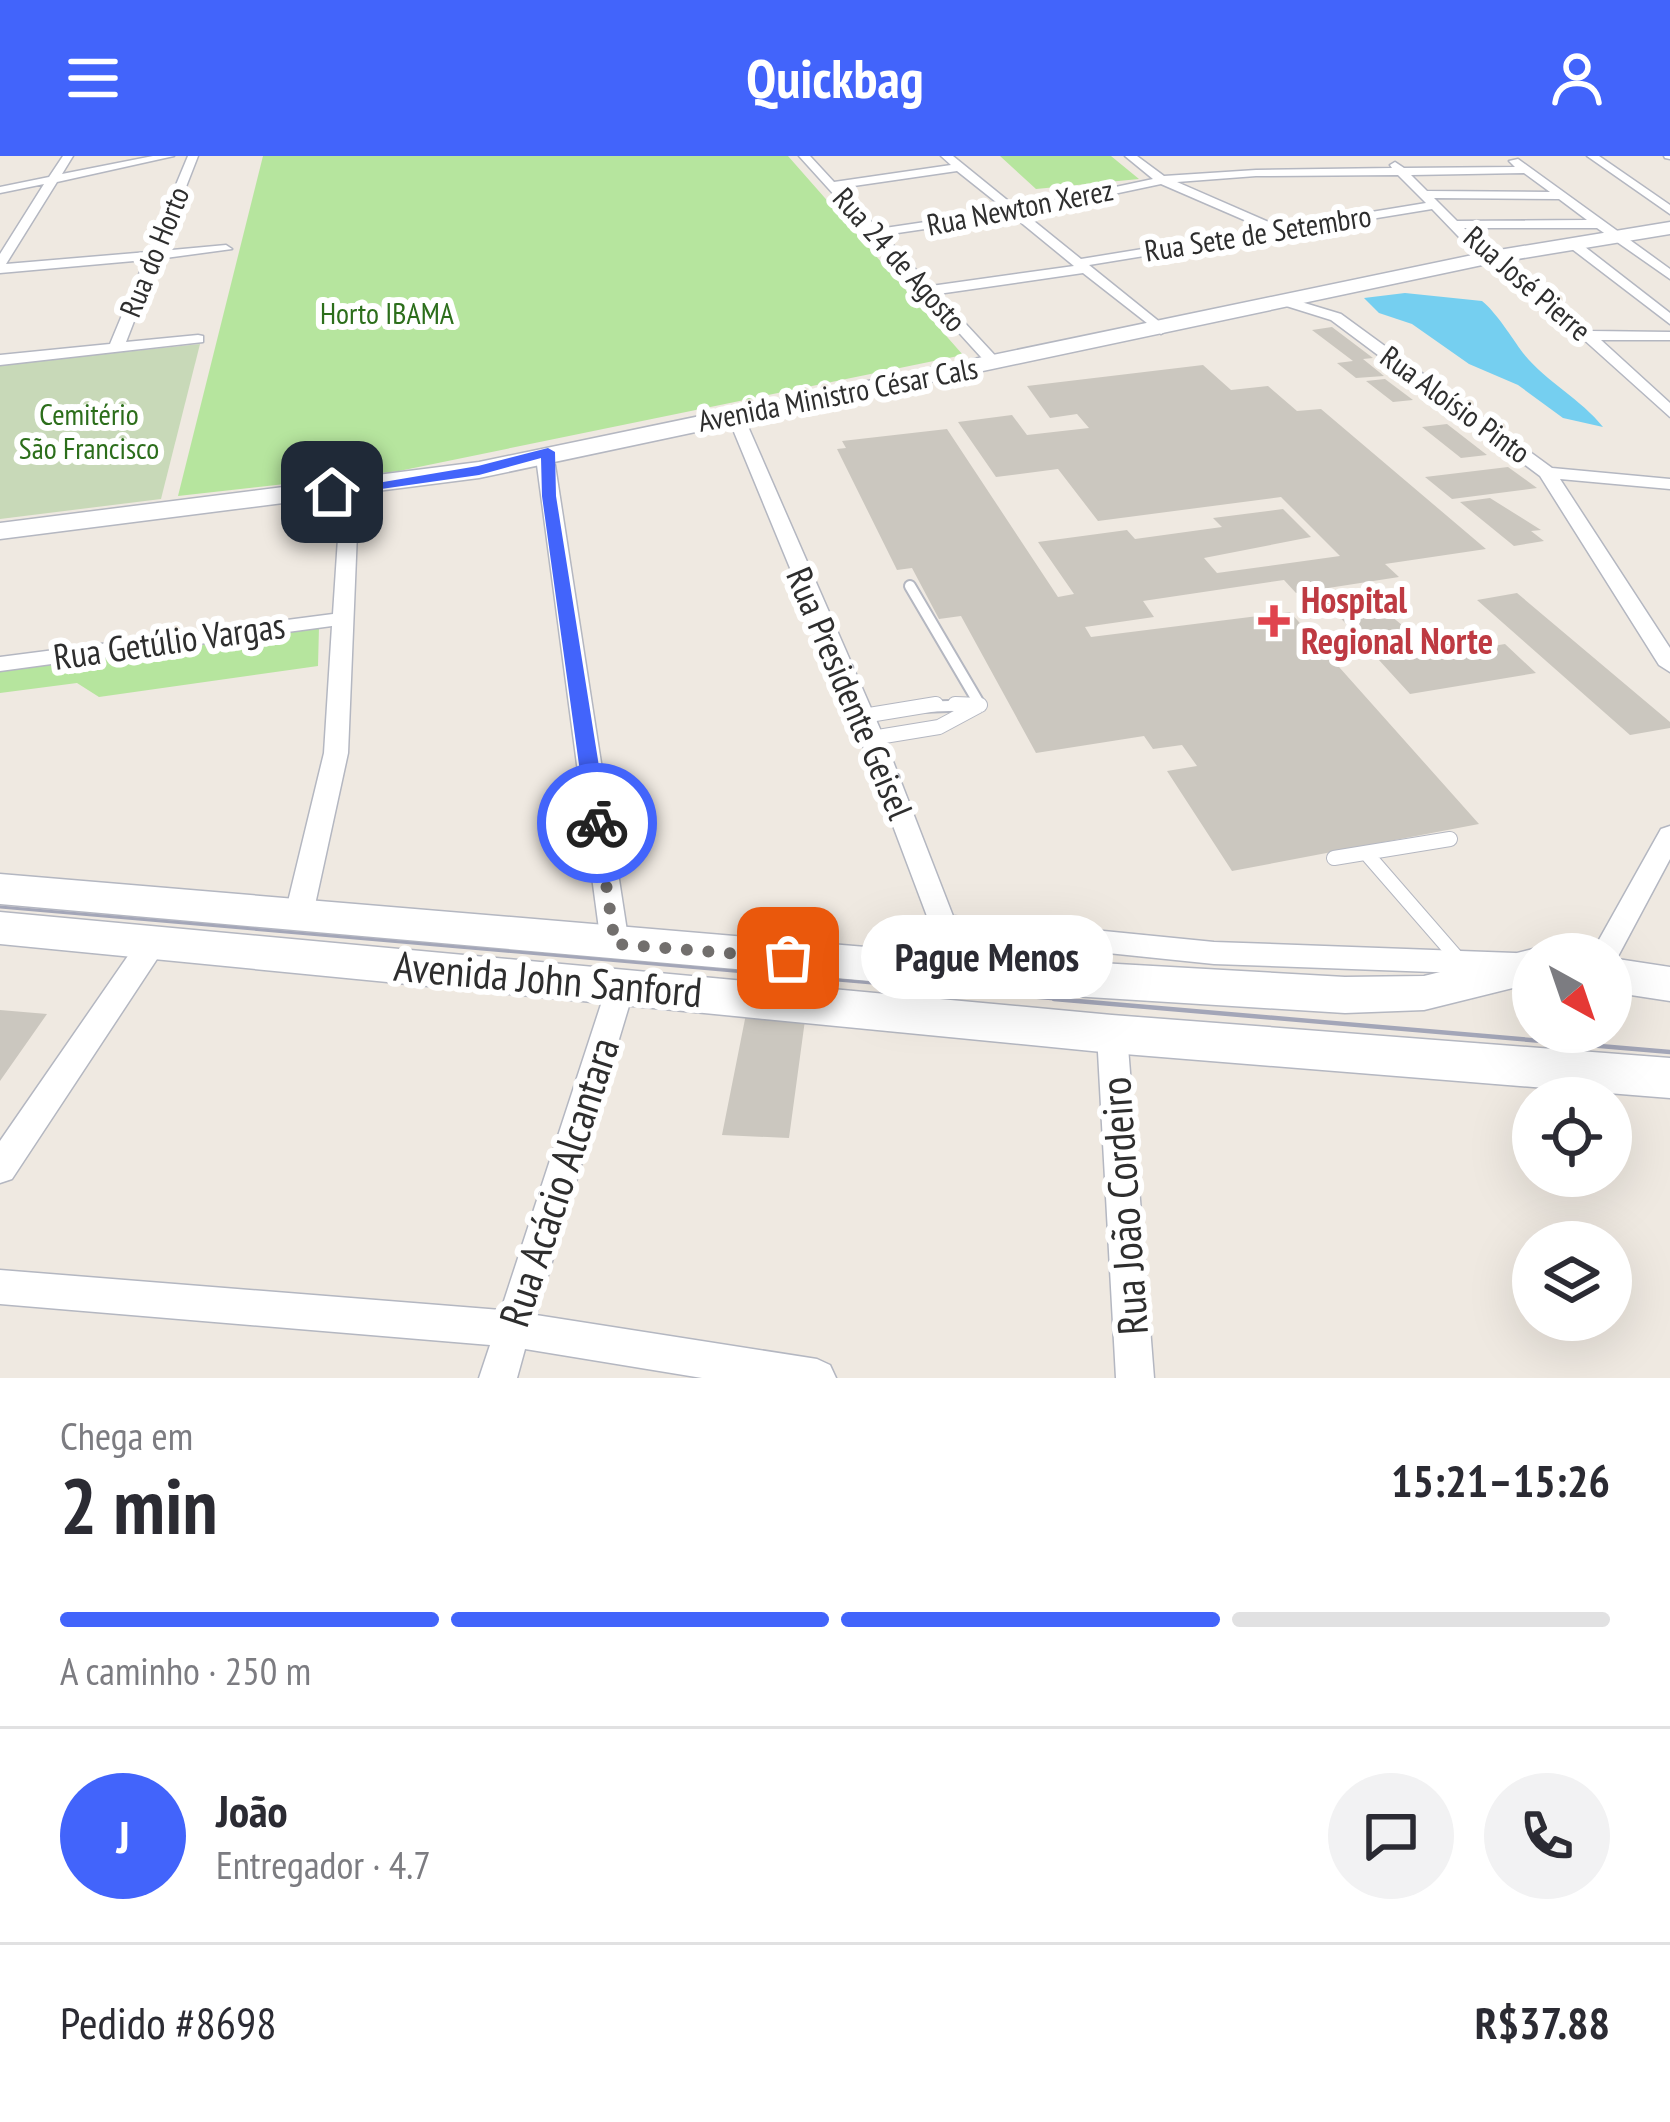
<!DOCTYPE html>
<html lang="pt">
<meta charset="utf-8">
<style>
body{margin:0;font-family:"PT Sans Narrow",sans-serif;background:#f2f2f3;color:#2b2b33;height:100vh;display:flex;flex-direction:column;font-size:45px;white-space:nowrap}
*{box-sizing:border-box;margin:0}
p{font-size:39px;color:#7c7c81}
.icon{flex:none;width:66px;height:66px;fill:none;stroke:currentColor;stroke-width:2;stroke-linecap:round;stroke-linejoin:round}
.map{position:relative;height:1222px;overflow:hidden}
.drawer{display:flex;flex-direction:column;background:#fff;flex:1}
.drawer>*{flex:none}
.needle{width:78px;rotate:140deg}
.fabs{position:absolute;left:1512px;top:777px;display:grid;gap:24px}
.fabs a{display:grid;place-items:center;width:120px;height:120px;border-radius:50%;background:#fff;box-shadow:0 12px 48px #0002;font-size:60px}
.pin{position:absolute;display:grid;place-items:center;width:102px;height:102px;color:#fff;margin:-51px;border-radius:24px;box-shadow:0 6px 18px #0006}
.courier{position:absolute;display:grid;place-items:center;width:120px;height:120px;margin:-60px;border:9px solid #4264fb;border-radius:50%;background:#fff;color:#222;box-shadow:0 3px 15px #0007}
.bubble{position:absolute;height:84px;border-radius:42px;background:#fff;box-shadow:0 12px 48px #0002;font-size:39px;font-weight:600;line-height:84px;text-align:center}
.overview em{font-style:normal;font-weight:600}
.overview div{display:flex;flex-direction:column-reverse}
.overview{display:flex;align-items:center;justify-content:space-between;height:204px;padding:0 60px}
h1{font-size:78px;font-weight:600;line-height:90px}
.bar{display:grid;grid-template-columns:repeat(4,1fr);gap:18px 12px;align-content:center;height:144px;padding:0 60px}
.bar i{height:15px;border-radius:9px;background:#e1e1e2}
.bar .active{background:#4264fb}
.bar p{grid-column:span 4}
.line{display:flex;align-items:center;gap:30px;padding:0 60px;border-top:3px solid #e1e1e2}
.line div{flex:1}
.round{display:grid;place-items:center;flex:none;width:126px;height:126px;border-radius:63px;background:#f2f2f3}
header{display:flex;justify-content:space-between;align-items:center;height:156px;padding:0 60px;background:#4264fb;color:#fff;font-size:54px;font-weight:600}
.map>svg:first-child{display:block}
.green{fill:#b6e59e}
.cemetery{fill:#c8d9b8}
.water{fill:#75cff0}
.building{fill:#cbc7bf}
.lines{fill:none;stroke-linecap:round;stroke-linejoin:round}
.service-far1-casing{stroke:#b4b7c1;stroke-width:14}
.service-casing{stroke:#b4b7c1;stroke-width:16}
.minor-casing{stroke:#b4b7c1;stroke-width:3}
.secondary-casing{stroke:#b4b7c1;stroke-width:3}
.service-far1{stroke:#fff;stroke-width:10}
.service{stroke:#fff;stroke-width:14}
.minor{fill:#fff;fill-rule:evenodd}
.secondary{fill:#fff;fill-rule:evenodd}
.tram-far1{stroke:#a3a6b8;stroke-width:3}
.tram{stroke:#a3a6b8;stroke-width:4.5}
.route{fill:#4264fb}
.done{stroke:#726f6d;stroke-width:12;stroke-dasharray:0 21.6}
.health-dot{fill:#e0444e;stroke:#fff;stroke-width:4.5}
.labels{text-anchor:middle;stroke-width:12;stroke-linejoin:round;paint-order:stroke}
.far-street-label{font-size:30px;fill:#2e2e2e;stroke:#fff}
.far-park-label{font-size:30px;fill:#2c6e1b;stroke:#fff}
.health-label{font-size:36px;font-weight:bold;fill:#be3a42;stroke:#fff;text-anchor:start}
.street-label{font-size:36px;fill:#2e2e2e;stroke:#fff}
.near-street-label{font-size:42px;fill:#2e2e2e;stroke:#fff}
</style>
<header><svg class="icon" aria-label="menu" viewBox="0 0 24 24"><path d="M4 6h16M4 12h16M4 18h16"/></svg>Quickbag<svg class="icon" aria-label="person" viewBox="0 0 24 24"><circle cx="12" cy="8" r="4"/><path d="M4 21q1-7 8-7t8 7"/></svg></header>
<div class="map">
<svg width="1670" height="1222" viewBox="0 0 1670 1222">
<rect width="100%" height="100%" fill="#efe9e1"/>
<!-- green -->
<path class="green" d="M263,0H788L963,199L399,315L178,340Z
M1000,0H1111L1139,23L1036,33Z
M319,471L318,510L99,541L77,527L0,537V515Z"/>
<!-- cemetery -->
<path class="cemetery" d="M200,188L161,343L0,363V209Z"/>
<!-- water -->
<path class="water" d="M1405,137L1482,145C1496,156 1512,182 1523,197C1545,225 1581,243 1603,271L1563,262L1518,229L1469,208L1412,168L1379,157L1364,142Z"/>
<!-- building -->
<path class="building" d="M1332,171L1373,202L1363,203L1384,220L1356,222L1337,207L1353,205L1312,174Z
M1203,209L1231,234L1268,230L1297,255L1321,253L1486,393L1385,408L1399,421L1296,437L1284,424L1143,445L1154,461L1085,471L1091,481L1290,456L1479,668L1232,715L1167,615L1197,610L1182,589L1153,593L1144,580L1036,597L961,460L939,463L912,412L897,414L837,293L846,292L842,285L947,273L1058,441L1074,438L1038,386L1127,374L1135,383L1222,371L1213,362L1283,353L1311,381L1204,402L1217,417L1340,400L1281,341L1098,365L1058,313L996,321L958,266L1012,259L1027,279L1089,272L1077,258L1050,262L1027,230Z
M1385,223L1413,244L1393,246L1366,225Z
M1447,268L1487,299L1461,302L1422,271Z
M1508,311L1537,332L1452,343L1425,321Z
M1490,342L1541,374L1531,375L1544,385L1514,390L1460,346Z
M1517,437L1670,566V572L1630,579L1477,444Z
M1366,439L1427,490L1484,482L1493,490L1505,488L1536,517L1410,538L1325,445Z
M0,854L47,858L0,925Z
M746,858L805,864L789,982L722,979Z"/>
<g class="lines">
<defs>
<path id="service-far1" d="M910,430L980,549
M918,551L980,549"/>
<path id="service" d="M955,548L980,549
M863,560L936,548
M872,582L939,571L980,549
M1366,697L1459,804
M1334,702L1450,683"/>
<path id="minor" d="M63,0H73L62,18L153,0H174L57,26L6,108L148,96L188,0H198L161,95L226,89L232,93L158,103L126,186L198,179L203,180V186L0,209V199L110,188L145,104L0,117V98L44,28L0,37V31L49,21Z
M799,0H810L834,26L951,9L941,0H953L1017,52L1153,23L1125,0H1137L1164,20L1256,14L1392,12L1390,9L1395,6L1404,12L1515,11L1509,5L1518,3L1670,113V123L1597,72H1464L1492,99L1591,175L1670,176V184H1601L1670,247V261L1582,182L1482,105L1432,53L1089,109L1166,171L1168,174L1161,178L1083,117L938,138L1003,208L990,211ZM957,15L1006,54L878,73L840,32ZM1524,17L1550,36L1427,35L1411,19ZM1398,19L1426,47L1280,71L1177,26L1256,20ZM1161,28L1265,73L1081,103L1024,57ZM1434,42L1559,43L1587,64L1457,65ZM1013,60L1074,110L931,130L884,79Z
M1587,0H1599L1670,49V58Z
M1664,0H1670V3L1665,2Z
M1568,84H1576L1670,157V168L1568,90Z
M1288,142L1341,158L1552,312L1670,323V333L1560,323L1670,492V516L1659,509L1540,320L1331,164L1283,149V143Z
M729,256L743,259L884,582L953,760L1214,786L1515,797L1525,800L1529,808L1525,816L1515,819L1214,808L962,782L975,816L971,824L961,827L951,824L860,582L727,259Z
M546,304L555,309L629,788L625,796L615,799L605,796L601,788L537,309Z
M349,346L358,352L348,597L313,758L309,765L299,768L289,765L285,758L324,597L332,470L0,515V501L333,458L340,352Z
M1670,670V703L1615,806L1611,807V798H1591L1661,673Z
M153,775L163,778L167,786L163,794L12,1023L0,1027V985L143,778Z
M621,818L631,822L635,830L536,1159L817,1203L830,1209L836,1222H702L525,1193L517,1222H479L490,1189L0,1148V1114L501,1154L607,830L611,822Z
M1112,866L1123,869L1127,878L1154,1222H1116L1097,878L1101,869Z"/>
<path id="secondary" d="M1670,66V78L1487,108L479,322L0,383V367L479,306L1487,96Z
M0,718L961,799L1345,821L1424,820L1533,793L1548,798H1533V827L1424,854L1345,857L961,833L0,748Z
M0,756L1112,859L1670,902V942L1112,897L0,788Z
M1611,802L1670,811V845L1611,836Z"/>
</defs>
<!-- service-far1 casing -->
<use href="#service-far1" class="service-far1-casing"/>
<!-- service casing -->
<use href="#service" class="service-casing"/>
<!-- minor casing -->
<use href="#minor" class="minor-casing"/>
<!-- secondary casing -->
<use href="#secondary" class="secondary-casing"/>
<!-- service-far1 -->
<use href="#service-far1" class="service-far1"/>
<!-- service -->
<use href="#service" class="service"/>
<!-- minor -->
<use href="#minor" class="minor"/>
<!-- secondary -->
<use href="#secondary" class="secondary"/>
<!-- tram-far1 -->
<path class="tram-far1" d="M0,751L1089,846"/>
<!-- tram -->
<path class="tram" d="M1054,843L1670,896"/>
</g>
<!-- route -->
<path class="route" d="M548,292L555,296L556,340L608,667L597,675L587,667L542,340L541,302L479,319L332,340L324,336L478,310Z"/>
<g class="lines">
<!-- done -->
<path class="done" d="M597,667L615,788L788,802"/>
</g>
<!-- markers -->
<path class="health-dot" d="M1268 447h12v12h12v12h-12v12h-12v-12h-12v-12h12z"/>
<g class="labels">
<!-- far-street labels -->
<g class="far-street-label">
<text transform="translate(1020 52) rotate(-11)" y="10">Rua Newton Xerez</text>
<text transform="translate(1258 78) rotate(-9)" y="10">Rua Sete de Setembro</text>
<text transform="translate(155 96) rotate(-68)" y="10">Rua do Horto</text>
<text transform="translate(899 104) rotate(48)" y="10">Rua 24 de Agosto</text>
<text transform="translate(1527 128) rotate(41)" y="10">Rua José Pierre</text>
<text transform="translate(838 239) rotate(-11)" y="10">Avenida Ministro César Cals</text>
<text transform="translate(1455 249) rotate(36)" y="10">Rua Aloísio Pinto</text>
</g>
<!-- far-park labels -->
<g class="far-park-label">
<text x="387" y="168">Horto IBAMA</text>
<text x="89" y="269">Cemitério<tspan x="89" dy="34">São Francisco</tspan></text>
</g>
<!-- health labels -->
<g class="health-label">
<text x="1301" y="457">Hospital<tspan x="1301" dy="41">Regional Norte</tspan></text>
</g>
<!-- street labels -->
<g class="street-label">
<text transform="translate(169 485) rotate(-8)" y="13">Rua Getúlio Vargas</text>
<text transform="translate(850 537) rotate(67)" y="13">Rua Presidente Geisel</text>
</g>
<!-- near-street labels -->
<g class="near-street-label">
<text transform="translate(548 823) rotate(5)" y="15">Avenida John Sanford</text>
<text transform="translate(559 1026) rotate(-72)" y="15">Rua Acácio Alcantara</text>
<text transform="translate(1124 1050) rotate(-94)" y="15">Rua João Cordeiro</text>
</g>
</g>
</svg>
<div class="fabs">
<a><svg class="needle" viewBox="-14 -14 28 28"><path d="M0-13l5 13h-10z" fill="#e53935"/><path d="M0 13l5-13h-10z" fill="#7c7c81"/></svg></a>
<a><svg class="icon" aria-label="locate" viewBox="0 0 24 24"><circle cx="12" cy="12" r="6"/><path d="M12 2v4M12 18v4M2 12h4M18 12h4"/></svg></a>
<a><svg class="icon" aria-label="layers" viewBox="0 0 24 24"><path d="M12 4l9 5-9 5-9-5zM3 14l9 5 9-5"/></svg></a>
</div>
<div class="pin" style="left:788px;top:802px;background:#ea580c"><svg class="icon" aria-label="bag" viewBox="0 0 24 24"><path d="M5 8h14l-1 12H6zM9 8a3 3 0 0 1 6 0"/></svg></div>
<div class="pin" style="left:332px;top:336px;background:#1f2937"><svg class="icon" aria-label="home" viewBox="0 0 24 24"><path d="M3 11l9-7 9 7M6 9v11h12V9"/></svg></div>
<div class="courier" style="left:597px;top:667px"><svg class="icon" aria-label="bike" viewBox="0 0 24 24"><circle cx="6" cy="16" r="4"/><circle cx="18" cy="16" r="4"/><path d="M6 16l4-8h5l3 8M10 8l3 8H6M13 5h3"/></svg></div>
<div class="bubble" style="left:861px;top:759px;width:252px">Pague Menos</div>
</div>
<section class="drawer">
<div class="overview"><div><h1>2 min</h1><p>Chega em</p></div><em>15:21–15:26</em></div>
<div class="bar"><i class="active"></i><i class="active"></i><i class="active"></i><i></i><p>A caminho · 250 m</p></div>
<div class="line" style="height:216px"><b class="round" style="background:#4264fb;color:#fff">J</b><div><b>João</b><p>Entregador · 4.7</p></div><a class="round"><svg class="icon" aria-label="chat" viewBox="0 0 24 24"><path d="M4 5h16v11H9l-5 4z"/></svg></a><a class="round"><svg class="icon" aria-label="phone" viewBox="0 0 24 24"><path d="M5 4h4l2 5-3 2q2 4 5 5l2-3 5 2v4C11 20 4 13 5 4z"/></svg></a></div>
<div class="line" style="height:156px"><div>Pedido #8698</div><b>R$37.88</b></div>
</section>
